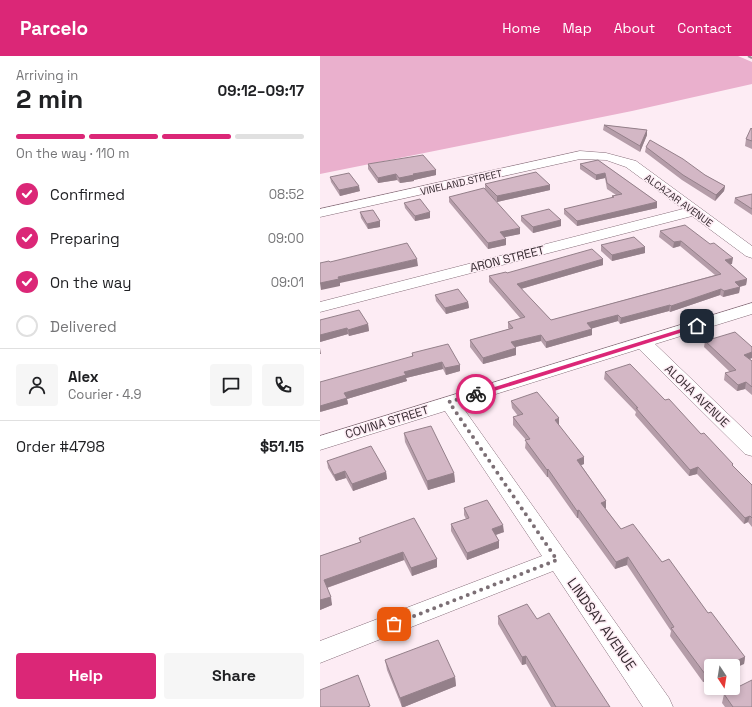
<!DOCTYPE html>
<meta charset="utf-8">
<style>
body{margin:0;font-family:"Space Grotesk",sans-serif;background:#f6f6f6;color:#202124;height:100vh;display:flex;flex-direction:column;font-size:15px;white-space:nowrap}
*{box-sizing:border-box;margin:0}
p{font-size:13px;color:#757577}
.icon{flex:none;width:22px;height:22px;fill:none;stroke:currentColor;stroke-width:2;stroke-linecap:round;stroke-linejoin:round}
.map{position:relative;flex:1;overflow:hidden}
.details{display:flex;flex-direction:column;background:#fff;width:320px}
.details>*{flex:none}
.needle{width:26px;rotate:168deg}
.fabs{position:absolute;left:384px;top:603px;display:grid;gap:8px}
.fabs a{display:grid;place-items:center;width:36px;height:36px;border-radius:4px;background:#fff;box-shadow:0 2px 6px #0003;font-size:20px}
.pin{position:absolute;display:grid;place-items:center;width:34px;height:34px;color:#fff;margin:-17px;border-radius:8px;box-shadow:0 2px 6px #0006}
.courier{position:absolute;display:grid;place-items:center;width:40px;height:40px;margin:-20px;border:3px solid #db2777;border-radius:50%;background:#fff;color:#222;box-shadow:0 1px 5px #0007}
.summary em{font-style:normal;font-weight:600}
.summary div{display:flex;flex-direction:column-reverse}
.summary{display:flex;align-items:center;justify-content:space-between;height:68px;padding:0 16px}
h1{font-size:26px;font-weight:600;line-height:30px}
.bar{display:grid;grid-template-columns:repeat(4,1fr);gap:6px 4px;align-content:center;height:48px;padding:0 16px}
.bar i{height:5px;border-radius:3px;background:#e0e0e0}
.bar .active{background:#db2777}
.bar p{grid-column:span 4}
.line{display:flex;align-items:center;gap:10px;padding:0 16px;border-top:1px solid #e0e0e0}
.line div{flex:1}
.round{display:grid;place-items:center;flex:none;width:42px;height:42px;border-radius:4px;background:#f6f6f6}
ol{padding:0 16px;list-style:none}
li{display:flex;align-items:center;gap:12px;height:44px}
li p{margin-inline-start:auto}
li .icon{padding:4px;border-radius:50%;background:#db2777;color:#fff;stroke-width:4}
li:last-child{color:#757577}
li i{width:22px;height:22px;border:2px solid #e0e0e0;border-radius:50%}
.primary-button{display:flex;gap:8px;margin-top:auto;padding:8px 16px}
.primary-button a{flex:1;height:46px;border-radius:4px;background:#db2777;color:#fff;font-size:16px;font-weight:600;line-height:46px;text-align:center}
.primary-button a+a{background:#f6f6f6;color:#202124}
header{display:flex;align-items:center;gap:24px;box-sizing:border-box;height:56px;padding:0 20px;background:#db2777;color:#fff}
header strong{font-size:19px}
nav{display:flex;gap:22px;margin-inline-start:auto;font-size:14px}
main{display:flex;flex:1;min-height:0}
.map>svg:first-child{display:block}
.green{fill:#eab0cd}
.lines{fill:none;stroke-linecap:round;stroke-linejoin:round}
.minor-casing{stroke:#866d79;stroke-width:1}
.minor{fill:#fff;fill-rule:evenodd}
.rail{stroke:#9c8e95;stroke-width:2;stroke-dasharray:5 2.5;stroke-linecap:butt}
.wall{fill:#b59da9}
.shaded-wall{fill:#94808a}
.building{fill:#d3b7c5;stroke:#94808a}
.route{fill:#db2777}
.done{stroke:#7c6f75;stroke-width:4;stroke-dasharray:0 7.2}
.labels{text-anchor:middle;stroke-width:3;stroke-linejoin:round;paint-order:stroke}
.far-street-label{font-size:10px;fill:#362b31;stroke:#fdecf4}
.street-label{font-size:12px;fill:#362b31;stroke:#fdecf4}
.near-street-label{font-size:14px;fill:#362b31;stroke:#fdecf4}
</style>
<header>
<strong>Parcelo</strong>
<nav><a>Home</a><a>Map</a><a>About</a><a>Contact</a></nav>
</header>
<main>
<section class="details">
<div class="summary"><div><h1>2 min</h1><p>Arriving in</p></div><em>09:12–09:17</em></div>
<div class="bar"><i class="active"></i><i class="active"></i><i class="active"></i><i></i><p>On the way · 110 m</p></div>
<ol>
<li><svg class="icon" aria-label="check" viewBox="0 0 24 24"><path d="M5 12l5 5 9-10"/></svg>Confirmed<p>08:52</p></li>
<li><svg class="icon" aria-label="check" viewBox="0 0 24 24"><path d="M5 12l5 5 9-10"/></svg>Preparing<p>09:00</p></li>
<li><svg class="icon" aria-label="check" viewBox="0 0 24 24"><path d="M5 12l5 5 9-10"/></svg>On the way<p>09:01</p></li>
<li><i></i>Delivered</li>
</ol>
<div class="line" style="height:72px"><a class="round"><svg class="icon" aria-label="person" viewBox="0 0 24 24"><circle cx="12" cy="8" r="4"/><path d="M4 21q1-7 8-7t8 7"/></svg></a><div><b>Alex</b><p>Courier · 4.9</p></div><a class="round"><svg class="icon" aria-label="chat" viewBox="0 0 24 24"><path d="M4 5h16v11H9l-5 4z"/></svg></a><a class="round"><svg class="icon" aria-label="phone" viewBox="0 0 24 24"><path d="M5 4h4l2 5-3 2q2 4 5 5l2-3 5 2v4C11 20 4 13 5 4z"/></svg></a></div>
<div class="line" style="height:52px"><div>Order #4798</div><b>$51.15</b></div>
<div class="primary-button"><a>Help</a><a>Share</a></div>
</section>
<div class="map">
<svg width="432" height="651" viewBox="0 0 432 651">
<rect width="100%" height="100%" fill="#fdecf4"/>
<!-- green -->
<path class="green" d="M0,0H418L432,6V28L312,55L0,118Z"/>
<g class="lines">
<defs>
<path id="minor" d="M260,95L286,97L316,105L432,190V202L426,200L372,160L0,256V246L363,153L306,111L286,104L260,103L0,161V153Z
M432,247V258L335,288L432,381V400L425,398L319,293L141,349L349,642L353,651H323L233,515L0,607V585L222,500L125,355L0,394V380Z"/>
</defs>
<!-- minor casing -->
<use href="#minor" class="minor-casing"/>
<!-- minor -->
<use href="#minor" class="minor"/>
<!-- rail -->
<path class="rail" d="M428,0L432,2"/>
</g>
<!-- wall -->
<path class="wall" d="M284,69L327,74V79L320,96L283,74Z
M432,73V93L425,90L426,83Z
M326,91L385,119L405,130L404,135L395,145L362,124L325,96Z
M278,104L337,146V152L257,170L244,158V153L292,142V140L296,139L287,133L285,122L276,124L260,113V108Z
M48,108L116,114V119L94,124V125L80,127L77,124L58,127L48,113Z
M10,121L40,135L20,140L11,126Z
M165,128L230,129V134L177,146L165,134Z
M432,138V159L414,147L415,142Z
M129,141L200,178L184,181L186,183V189L168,193L129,146Z
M84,147L110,162L95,165L85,152Z
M40,156L60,165V171L48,173L41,162Z
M201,160L241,164V170L213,177L201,165Z
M340,175L412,208H410L427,223L426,229L420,231L419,237L403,241L400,239L350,256L349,255L300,268L298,265L272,272V279L226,292L221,285L195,291L196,292V299L163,308L150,291V284L189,273L188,272V266L201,263L169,226V220L283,203V209L201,233L231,264L395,219L360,190L353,192L339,181Z
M281,189L325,197L292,205L281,195Z
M115,239L148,246L149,252L126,258L116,245Z
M0,264L48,268L49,275L29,280L28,278L0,286Z
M385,285L432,291V302L430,303L432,305V339L425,333L417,335L404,324L405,317L410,316L384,291Z
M92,297L140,309V315L126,319L123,313L86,322L87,325L27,343L28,348L0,356L92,300Z
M285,316L345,344L381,378L432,429V471L428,466L424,468L377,418L369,420L315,359L316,356L284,323Z
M191,345L239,362V369L264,408L261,409L286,445V452H285L301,473L342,506L425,601L424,608L391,610V623L383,626L350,580L351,575L307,509L295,513L258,462H257L228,421H227L205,392L206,384L193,369V361L198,360L192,352Z
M84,377L134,417L135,426L108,434L85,386Z
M7,405L66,416L67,423L33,435L26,422L16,425L8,412Z
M144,452L184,476L176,479L179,485V492L147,504L131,475V468L146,463L144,459Z
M39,482L117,503V511L92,520L84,504L7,532L12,549L0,554V500L40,486Z
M178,560L217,563L290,651H231L206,608L202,609L178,568Z
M65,604L135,621L136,630L84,651H82L67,614Z
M404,638L432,651H405L402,647Z"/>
<!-- shaded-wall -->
<path class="shaded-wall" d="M327,74V79L320,96V90Z
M116,114V119L94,124V125L80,127L79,122L93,118Z
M285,117V122L276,124V119Z
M76,118L77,124L58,127V122Z
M230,129V134L177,146V140Z
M39,130L40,135L20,140L19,134Z
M405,130L404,135L395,145L396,139Z
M337,146V152L257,170V165Z
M110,156V162L95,165V160Z
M241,164V170L213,177V171Z
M60,165V171L48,173L47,168Z
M200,172V178L180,182V176Z
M186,183V189L168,193V187Z
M361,185L360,190L353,192L354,186Z
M325,191V197L292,205V199Z
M413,202L412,208L404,210L405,204Z
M97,203L98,210L20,227V230L1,234L0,227L18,221Z
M283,203V209L197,234V228Z
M427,223L426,229L414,232L415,226Z
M420,231L419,237L403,241L404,235Z
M401,233L400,239L350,256L351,250Z
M148,246L149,252L126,258L125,252Z
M350,249L349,255L300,268L301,262Z
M298,259V265L267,274V267Z
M48,268L49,275L29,280L28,274Z
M27,272L28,278L0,286V279Z
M272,273V279L226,292V286Z
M221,279V285L191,292V286Z
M0,292L1,298H0Z
M196,292V299L163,308V302Z
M432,296V302L423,305L424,299Z
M122,306L123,313L86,322L87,325L27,343L28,348L0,356V350L24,337L84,316Z
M140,309V315L126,319L125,312Z
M426,326L425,333L417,335L418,329Z
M239,362V370L235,364Z
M264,401V408L256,411L257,404Z
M378,411L377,418L369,420L370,414Z
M228,413V421H227V414Z
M25,415L26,422L16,425L14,419Z
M66,416L67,423L33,435L32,428Z
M134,417L135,426L108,434L107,425Z
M286,445V452L280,454L281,447Z
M259,454L258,462H257V455Z
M430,460L428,466L424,468L425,462Z
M183,469L184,476L172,480V473Z
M179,485V492L147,504V497Z
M83,496L84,504L6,532L4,524Z
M308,501L307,509L295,513L296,506Z
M117,503V511L92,520L91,512Z
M11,541L12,549L0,554V544Z
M206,600V608L202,609V601Z
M425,601L424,608L413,613V610H404Z
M391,616V623L383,626L385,618Z
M135,621L136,630L84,651H82L80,642Z"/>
<!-- building -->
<path class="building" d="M284,69L327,74L320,90Z
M431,72L432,73V85L426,83Z
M330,84L363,103L385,119L405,130L396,139L363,119L326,91Z
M103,99L116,114L93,118L94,119L79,122L76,118L58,122L48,108Z
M278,104L337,146L257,165L244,153L294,141L292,140L302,138L287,127L285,117L276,119L260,108Z
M216,116L230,129L177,140L165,128Z
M29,117L39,130L19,134L10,121Z
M164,132L200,172L180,176L186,183L168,187L129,141Z
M432,138V153L415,142Z
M100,143L110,156L95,160L84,147Z
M229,153L241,164L213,171L201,160Z
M53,154L60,165L47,168L40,156Z
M365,169L390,188L394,187L413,202L405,204L427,223L415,226L420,231L404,235L401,233L351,250L350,249L301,262L298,259L267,267L272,273L226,286L221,279L191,286L196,292L163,302L150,284L193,272L188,266L205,261L169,220L186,216L187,217L272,193L283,203L197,228L231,264L401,218L361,185L354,186L340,175Z
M314,181L325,191L292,199L281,189Z
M87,187L97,203L18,221L19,223L0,227V207L9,205L10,206Z
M138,233L148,246L125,252L115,239Z
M39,254L48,268L28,274L27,272L0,279V264Z
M415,276L432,291V296L424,299L432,305V331L426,326L418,329L405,317L416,314L385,285Z
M128,288L140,309L125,312L122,306L84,316L86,319L24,337L27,342L0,350V326L93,300L92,297Z
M310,308L345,344L349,343L381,378L384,377L413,408L412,409L432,429V462L430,460L425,462L378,411L370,414L316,352H318L285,316Z
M217,336L239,362L235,364L264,401L257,404L286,445L281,447L301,473L313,468L342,506L349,503L388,557L391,556L425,601L404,610H391V616L385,618L351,572L354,571L308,501L296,506L259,454L257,455L228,413L227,414L205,384L210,383L193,361L203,358L191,345Z
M111,370L134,417L107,425L84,377Z
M51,390L66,416L32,428L25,415L14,419L7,405Z
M167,444L183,469L172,473L179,485L147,497L131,468L149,462L144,452Z
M94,462L117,503L91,512L83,496L4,524L11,541L0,544V500L41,486L39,482Z
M207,548L217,563L229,557L290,651H236L206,600L202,601L178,560Z
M118,584L135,621L80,642L65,604Z
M38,619L50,650L47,651H0V634Z
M432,624V651H413L404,638Z"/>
<!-- route -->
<path class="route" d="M377,268L380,270L379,271L158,340L152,338Z"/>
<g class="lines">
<!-- done -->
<path class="done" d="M74,568L237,504L129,346L156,338"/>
</g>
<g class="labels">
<!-- far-street labels -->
<g class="far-street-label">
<text transform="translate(141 126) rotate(-13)" y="4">VINELAND STREET</text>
<text transform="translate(359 144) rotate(36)" y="4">ALCAZAR AVENUE</text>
</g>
<!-- street labels -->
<g class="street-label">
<text transform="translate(187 203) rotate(-14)" y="4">ARON STREET</text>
<text transform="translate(377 340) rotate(44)" y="4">ALOHA AVENUE</text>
<text transform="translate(67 366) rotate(-17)" y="4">COVINA STREET</text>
</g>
<!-- near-street labels -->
<g class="near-street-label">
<text transform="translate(282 568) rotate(55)" y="5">LINDSAY AVENUE</text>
</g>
</g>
</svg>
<div class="fabs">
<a><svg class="needle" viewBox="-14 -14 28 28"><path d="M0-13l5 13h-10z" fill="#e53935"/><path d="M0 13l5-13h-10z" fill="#757577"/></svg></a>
</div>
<div class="pin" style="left:74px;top:568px;background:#ea580c"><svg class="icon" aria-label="bag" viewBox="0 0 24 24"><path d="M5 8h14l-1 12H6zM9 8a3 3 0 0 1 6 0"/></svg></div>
<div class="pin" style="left:377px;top:270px;background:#1f2937"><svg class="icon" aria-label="home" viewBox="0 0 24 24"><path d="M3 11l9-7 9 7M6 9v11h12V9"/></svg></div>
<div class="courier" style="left:156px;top:338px"><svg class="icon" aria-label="bike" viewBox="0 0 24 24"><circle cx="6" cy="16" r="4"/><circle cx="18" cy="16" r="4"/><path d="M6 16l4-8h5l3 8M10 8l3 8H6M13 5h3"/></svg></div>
</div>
</main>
